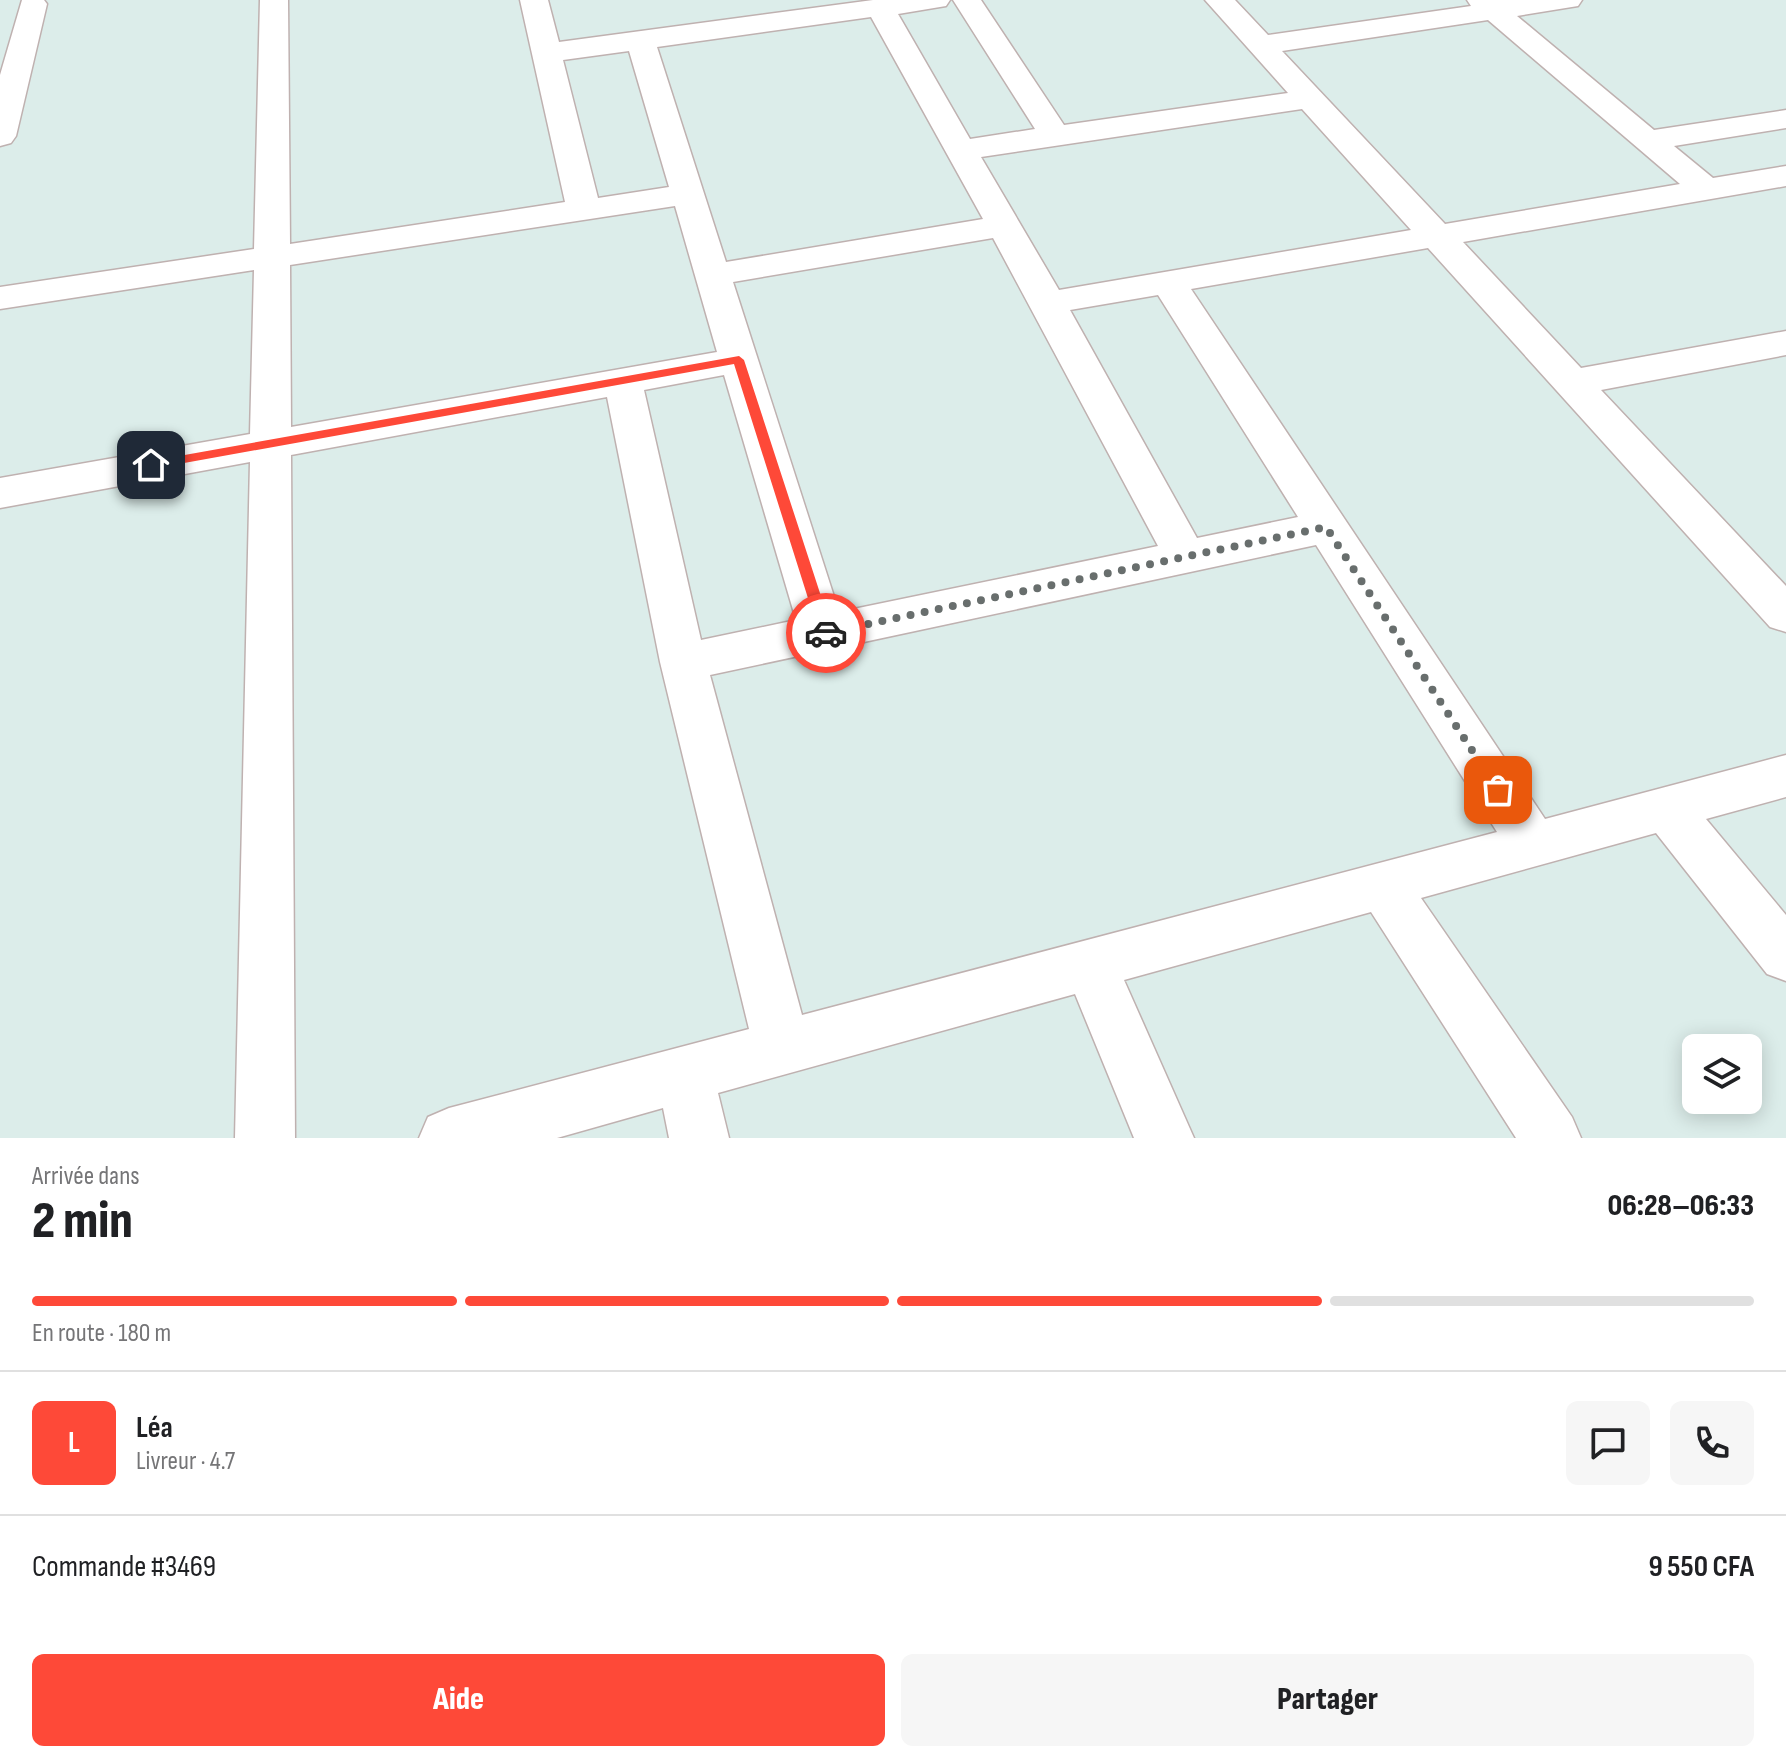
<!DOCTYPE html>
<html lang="fr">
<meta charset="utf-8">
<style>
body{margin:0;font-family:"Sofia Sans Condensed",sans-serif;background:#f6f6f6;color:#202124;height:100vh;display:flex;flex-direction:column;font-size:30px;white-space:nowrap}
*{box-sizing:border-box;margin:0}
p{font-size:26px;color:#757577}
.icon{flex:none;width:44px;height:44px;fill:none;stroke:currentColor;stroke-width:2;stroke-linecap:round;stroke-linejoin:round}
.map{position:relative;height:1138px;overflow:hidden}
.drawer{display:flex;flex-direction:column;background:#fff;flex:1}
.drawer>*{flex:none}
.buttons{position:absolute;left:1682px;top:1034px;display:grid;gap:16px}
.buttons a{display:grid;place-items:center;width:80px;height:80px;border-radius:12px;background:#fff;box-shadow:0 4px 20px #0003;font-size:40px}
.pin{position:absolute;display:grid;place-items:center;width:68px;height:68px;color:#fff;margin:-34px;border-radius:16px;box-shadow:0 4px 12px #0006}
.courier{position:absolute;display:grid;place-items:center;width:80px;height:80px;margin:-40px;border:6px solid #fe4938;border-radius:50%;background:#fff;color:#222;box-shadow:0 2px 10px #0007}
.overview em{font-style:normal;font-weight:800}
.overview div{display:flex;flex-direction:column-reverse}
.overview{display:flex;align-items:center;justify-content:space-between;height:136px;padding:0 32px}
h1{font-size:52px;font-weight:800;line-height:60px}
.bar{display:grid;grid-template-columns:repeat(4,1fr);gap:12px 8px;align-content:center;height:96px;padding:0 32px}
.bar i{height:10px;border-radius:6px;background:#e0e0e0}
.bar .current{background:#fe4938}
.bar p{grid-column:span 4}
.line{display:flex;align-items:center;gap:20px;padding:0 32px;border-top:2px solid #e0e0e0}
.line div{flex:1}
.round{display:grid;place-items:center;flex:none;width:84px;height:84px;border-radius:12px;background:#f6f6f6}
.cta{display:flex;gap:16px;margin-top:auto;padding:16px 32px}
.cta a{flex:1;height:92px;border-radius:12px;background:#fe4938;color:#fff;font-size:32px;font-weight:800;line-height:92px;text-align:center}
.cta a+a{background:#f6f6f6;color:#202124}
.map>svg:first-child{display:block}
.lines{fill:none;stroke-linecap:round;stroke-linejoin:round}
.minor-casing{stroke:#bfb1b0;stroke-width:3}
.minor{fill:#fff;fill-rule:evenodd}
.route{fill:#fe4938}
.done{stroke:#686e6d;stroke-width:8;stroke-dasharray:0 14.4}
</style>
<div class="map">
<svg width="1786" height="1138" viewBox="0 0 1786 1138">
<rect width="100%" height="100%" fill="#dcedea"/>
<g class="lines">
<defs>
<path id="minor" d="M22,0H44L47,4L16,136L11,143L0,146V75Z
M260,0H288L290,244L565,202L520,0H548L559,42L873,0H950L946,6L898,14L970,139L1035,129L953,0H981L1064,125L1288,93L1205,0H1235L1268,35L1471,6L1467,0H1582L1578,6L1517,16L1654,130L1786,110V128L1674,146L1713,178L1786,166V186L1463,242L1581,368L1786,331V355L1601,390L1786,586V632L1770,627L1428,248L1191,289L1545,819L1786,755V797L1706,819L1786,915V981L1767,974L1656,833L1421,898L1572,1117L1581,1138H1516L1371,912L1124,980L1194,1138H1134L1075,994L718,1093L729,1138H669L663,1108L557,1138H419L428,1117L449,1108L749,1029L660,662L607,397L291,455L295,1138H235L250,462L0,508V478L250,434L254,270L0,309V287L254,249ZM871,17L983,219L726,262L657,47ZM1488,20L1680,184L1445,224L1282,51ZM629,51L669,187L598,198L563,60ZM1302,109L1411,230L1059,290L981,157ZM675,206L717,352L291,427L290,265ZM993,238L1158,546L839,612L733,282ZM1158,295L1298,517L1197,538L1070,310ZM724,375L796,620L701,640L644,390ZM1316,545L1497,832L802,1015L710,675Z"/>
</defs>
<!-- minor casing -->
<use href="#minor" class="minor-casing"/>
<!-- minor -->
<use href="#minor" class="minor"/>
</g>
<!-- route -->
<path class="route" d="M739,356L744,360L833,633L826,638L819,633L734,364L151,469L145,465L151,461Z"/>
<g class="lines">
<!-- done -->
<path class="done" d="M826,633L1326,527L1498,790"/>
</g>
</svg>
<div class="buttons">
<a><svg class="icon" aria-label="layers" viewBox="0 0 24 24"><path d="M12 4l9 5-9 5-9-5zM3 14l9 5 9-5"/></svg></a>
</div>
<div class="pin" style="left:1498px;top:790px;background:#ea580c"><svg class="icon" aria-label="bag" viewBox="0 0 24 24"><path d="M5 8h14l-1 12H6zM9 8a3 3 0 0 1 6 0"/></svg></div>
<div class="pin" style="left:151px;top:465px;background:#1f2937"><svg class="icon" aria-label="home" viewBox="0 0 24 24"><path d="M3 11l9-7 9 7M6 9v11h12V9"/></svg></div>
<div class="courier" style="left:826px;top:633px"><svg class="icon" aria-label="car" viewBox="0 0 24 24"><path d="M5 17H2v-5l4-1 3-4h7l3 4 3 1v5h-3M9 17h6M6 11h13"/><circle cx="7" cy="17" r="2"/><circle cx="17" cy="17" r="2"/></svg></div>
</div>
<section class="drawer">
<div class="overview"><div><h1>2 min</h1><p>Arrivée dans</p></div><em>06:28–06:33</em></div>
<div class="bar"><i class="current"></i><i class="current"></i><i class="current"></i><i></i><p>En route · 180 m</p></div>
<div class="line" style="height:144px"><b class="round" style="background:#fe4938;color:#fff">L</b><div><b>Léa</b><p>Livreur · 4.7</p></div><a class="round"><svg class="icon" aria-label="chat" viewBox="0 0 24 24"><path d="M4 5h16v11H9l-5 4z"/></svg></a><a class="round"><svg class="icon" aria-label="phone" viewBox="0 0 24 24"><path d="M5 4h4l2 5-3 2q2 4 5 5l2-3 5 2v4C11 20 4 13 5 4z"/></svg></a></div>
<div class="line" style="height:104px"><div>Commande #3469</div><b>9 550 CFA</b></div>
<div class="cta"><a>Aide</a><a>Partager</a></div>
</section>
